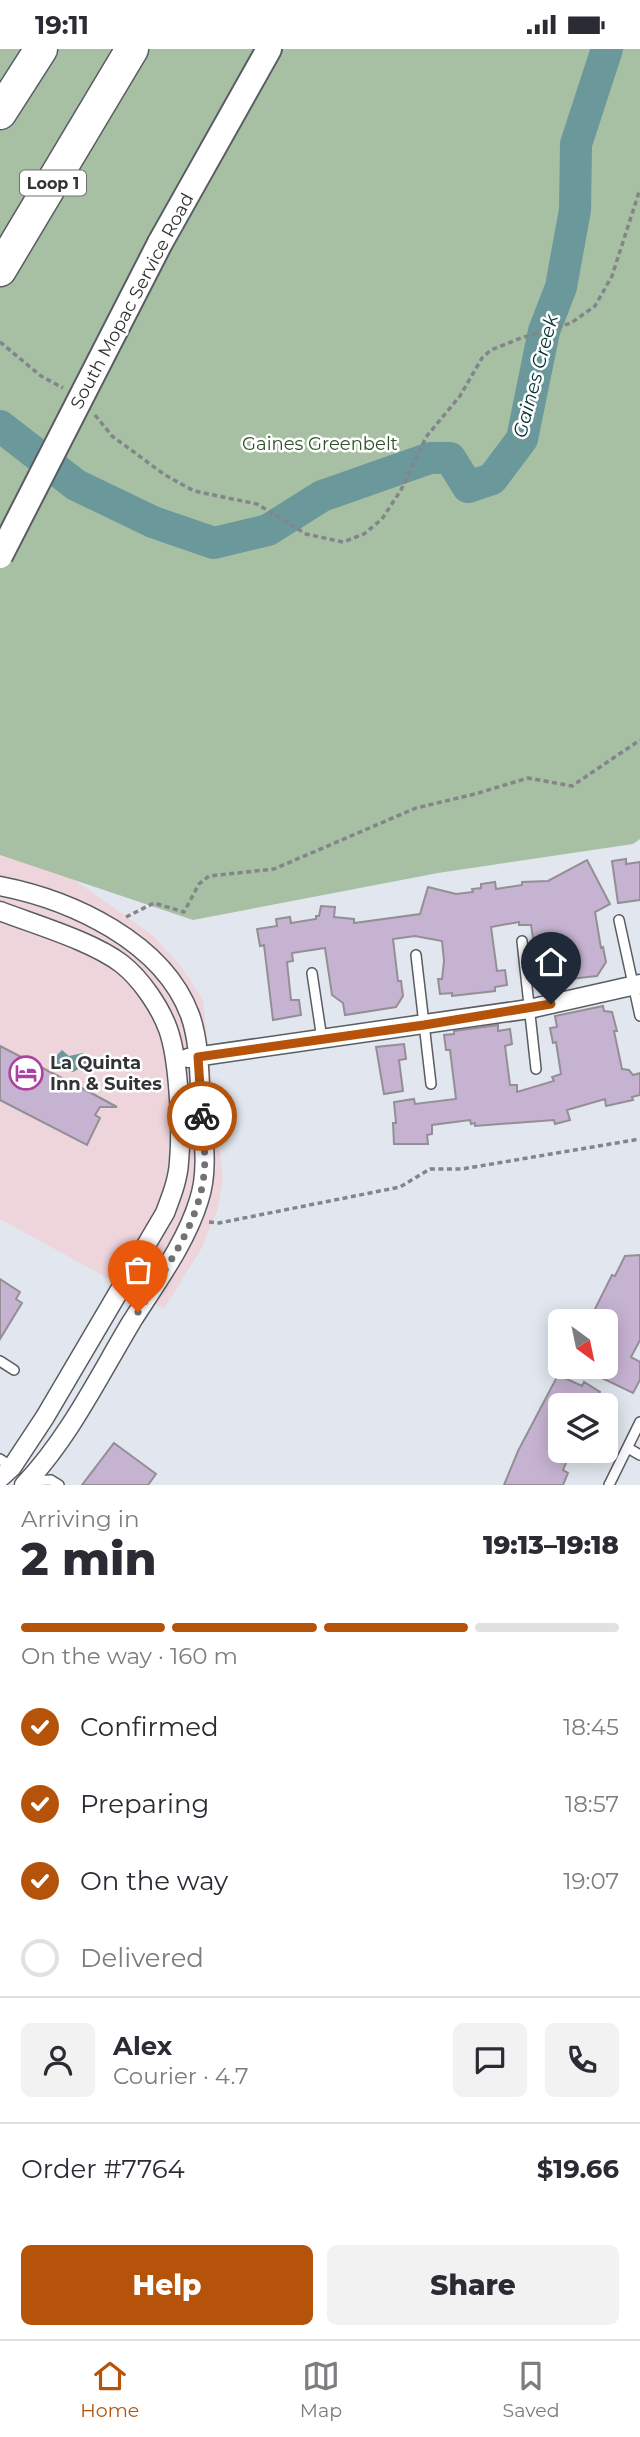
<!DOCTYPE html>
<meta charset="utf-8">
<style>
body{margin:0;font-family:Montserrat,sans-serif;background:#f2f2f3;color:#2b2b33;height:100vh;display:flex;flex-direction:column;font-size:26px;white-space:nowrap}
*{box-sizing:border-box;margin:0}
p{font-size:23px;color:#7c7c81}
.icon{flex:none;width:38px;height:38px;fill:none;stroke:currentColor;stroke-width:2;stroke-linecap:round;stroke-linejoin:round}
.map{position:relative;height:1436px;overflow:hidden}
.panel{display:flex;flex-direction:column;background:#fff;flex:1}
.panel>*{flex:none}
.needle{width:46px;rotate:147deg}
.buttons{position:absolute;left:548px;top:1260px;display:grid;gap:14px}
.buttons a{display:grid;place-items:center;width:70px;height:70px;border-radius:10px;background:#fff;box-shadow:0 4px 18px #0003;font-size:35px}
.pin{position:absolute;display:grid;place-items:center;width:60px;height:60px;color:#fff;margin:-72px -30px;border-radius:50% 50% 50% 0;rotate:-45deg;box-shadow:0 0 7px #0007}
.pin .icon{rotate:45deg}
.courier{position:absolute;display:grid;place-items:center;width:70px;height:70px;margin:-35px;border:5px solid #b45309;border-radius:50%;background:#fff;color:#222;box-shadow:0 2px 9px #0007}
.headline em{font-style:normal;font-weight:800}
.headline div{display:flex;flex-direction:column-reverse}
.headline{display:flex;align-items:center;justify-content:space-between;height:119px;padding:0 21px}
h1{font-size:46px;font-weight:800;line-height:52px}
.bar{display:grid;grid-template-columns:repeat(4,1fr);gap:10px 7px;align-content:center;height:84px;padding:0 21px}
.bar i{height:9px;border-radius:5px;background:#e1e1e2}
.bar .active{background:#b45309}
.bar p{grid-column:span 4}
.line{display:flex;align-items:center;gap:18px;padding:0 21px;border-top:2px solid #e1e1e2}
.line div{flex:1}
.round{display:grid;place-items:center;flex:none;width:74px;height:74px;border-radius:10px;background:#f2f2f3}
ol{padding:0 21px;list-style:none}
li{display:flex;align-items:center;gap:21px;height:77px}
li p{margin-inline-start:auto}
li .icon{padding:7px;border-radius:50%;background:#b45309;color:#fff;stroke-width:4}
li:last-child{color:#7c7c81}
li i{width:38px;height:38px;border:4px solid #e1e1e2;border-radius:50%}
.primary-button{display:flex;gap:14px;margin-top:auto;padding:14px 21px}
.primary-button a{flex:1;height:80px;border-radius:10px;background:#b45309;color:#fff;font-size:28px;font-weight:800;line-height:80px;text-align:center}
.primary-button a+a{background:#f2f2f3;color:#2b2b33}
.status{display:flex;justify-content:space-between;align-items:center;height:49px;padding:0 35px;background:#fff;direction:ltr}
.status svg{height:19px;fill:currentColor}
.tab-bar{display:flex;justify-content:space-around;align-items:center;height:98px;border-top:2px solid #e1e1e2;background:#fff;font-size:19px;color:#7c7c81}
.tab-bar a{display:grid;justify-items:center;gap:4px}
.tab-bar .active{color:#b45309}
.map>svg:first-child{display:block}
.commercial{fill:#eed4db}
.green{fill:#a7bfa3}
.water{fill:#6b989b}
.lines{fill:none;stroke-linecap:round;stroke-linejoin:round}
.river{stroke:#6b989b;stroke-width:32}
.building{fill:#c6b3d2;stroke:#938f95;stroke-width:2}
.service-casing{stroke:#595d63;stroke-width:12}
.minor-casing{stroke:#595d63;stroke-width:21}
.secondary-casing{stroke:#595d63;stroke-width:28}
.motorway-casing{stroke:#595d63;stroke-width:35}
.path{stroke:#83858a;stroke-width:3.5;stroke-dasharray:5 3.5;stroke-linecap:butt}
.service{stroke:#fff;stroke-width:9}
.minor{stroke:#fff;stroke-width:18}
.secondary{stroke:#fff;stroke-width:24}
.motorway{stroke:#fff;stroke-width:32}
.secondary-bridge-casing{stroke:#595d63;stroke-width:28;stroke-linecap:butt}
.secondary-bridge{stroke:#fff;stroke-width:24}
.done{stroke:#707276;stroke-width:7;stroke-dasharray:0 12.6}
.route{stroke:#b45309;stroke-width:9}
.labels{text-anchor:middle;stroke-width:5;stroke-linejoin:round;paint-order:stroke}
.shield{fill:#fff;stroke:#707072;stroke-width:2}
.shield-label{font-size:16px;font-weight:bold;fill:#323336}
.street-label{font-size:18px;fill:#323336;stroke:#fff}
.park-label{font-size:18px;fill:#2f5228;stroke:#fff}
.poi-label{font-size:18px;font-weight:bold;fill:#323336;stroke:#fff;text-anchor:start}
.water-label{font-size:19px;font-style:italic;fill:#023134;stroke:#fff}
</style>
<div class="status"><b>19:11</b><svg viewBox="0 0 49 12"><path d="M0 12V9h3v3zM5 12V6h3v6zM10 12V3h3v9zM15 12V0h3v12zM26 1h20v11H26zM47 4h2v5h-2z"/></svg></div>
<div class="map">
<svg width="640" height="1436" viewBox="0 0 640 1436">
<rect width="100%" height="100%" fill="#e2e6ee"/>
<!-- commercial -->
<path class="commercial" d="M0,806L74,831L151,885L180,916L203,951L223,1130L217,1162L201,1200L164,1260L0,1170Z"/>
<!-- green -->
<path class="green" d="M0,0H640V790L633,795L438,824L193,871L0,806Z"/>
<!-- water -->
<path class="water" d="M62,1001L69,1007L83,1004L88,1008V1015L73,1023C64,1021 55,1019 54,1009Z"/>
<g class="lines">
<!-- river -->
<path class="river" d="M0,377L76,436L153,473L214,494L268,481L322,447L430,409H450L468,438L492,430L522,390L544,282L561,238L575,161L576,95L607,0"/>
</g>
<!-- building -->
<path class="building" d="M626,810V815L640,813V851L618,854L612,812Z
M587,811L610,855L595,863L601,899L603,898L606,913L597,927L551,932L547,917L541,916L536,908L531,876H519V873L491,878L497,922L505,921L507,936L495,938V942L452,947V944L440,945L438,930H442L444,912L442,892L415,887L393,890L398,932H401L403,947L396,958L345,966L343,954L332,946L325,899L292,904L293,912L287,913L291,951H299L301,966L273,971L264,896L260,897L257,880L277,877L276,870L290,868L291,874L316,870V867H319L321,857L335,858L334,868L354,870V874L420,865L428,838L456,845L473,843L472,840L481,839V835L495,833L496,840L522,836V833L548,832Z
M603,957L604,962L612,963L617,982H614L622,1020L629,1021L633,1026L640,1024V1046L632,1048L633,1051L606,1057L605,1050L567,1061L570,1071L555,1075L554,1071L475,1077V1074L471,1075L470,1071L432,1076V1085L427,1086L428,1095H394L393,1074H396L394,1053L414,1050L415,1055L456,1050L450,1001H446L444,986L454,985V982L498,976V982L510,980L512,995L505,997L510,1036H517V1043L554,1032L552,1028L561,1025L556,993L553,994L550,979L557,978L555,967Z
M404,995L406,1010L399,1011L403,1042L384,1045L376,998Z
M0,997L93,1045L117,1058H100L95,1066L100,1069L87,1096L0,1051Z
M640,1206V1291L631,1308L640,1313V1331L633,1344L579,1318H606V1272H591L595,1264H593L612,1226L615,1227L625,1207Z
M0,1230L20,1243L16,1250L22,1254L0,1290Z
M558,1326L582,1337L584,1333L600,1343L594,1356H560V1402H571L563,1421L568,1424L563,1436H504L518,1402Z
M114,1394L156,1425L148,1436H82Z"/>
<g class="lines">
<defs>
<path id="service" d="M619,871L640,967
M522,892L536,1020
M416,906L431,1035
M312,924L322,990
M0,1312L14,1321
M628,1399L640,1406
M0,1410L12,1418
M29,1432L51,1431L59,1436
M609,1436L640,1373"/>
<path id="minor" d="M0,837C72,851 163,893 190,966C200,994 199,1027 201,1056C203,1087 209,1121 199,1151C186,1194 156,1234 132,1272C99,1327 69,1389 24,1436
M0,862C36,876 92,892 122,915C141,930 160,958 168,980C179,1010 182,1081 179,1113C178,1131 171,1148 165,1164L45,1368L12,1418L0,1429
M188,1009L529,960L640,935"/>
<path id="secondary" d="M160,194L269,0"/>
<path id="motorway" d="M0,64L41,0
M0,221L132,0"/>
</defs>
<!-- service casing -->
<use href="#service" class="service-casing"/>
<!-- minor casing -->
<use href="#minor" class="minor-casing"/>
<!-- secondary casing -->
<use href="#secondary" class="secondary-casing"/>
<!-- motorway casing -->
<use href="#motorway" class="motorway-casing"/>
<!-- path -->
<path class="path" d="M0,293L41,327L63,339
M95,366L112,387L165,426L194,442L257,455L306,485L343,493L364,485L382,470L401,441L426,388L460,347L482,309L491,301L521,289L571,274L595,257L612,227L640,140
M126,868L154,854L184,863L199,835L209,827L274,820L416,759L475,745L528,729L572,737L640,691
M209,1173L219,1174L400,1138L430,1120H462L640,1090"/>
<!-- service -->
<use href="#service" class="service"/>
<!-- minor -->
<use href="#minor" class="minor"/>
<!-- secondary -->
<use href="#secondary" class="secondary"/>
<!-- motorway -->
<use href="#motorway" class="motorway"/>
<defs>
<path id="secondary-bridge" d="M0,507L160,194"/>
</defs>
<!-- secondary-bridge casing -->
<use href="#secondary-bridge" class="secondary-bridge-casing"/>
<!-- secondary-bridge -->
<use href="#secondary-bridge" class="secondary-bridge"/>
</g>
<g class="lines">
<!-- done -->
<path class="done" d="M138,1263C163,1223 196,1180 203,1132C207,1111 203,1088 202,1067"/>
<!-- route -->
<path class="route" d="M202,1067L198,1008L424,976L551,955"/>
</g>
<!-- icons -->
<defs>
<symbol id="hotel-ring" viewBox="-11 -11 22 22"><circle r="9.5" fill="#fff" stroke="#ac41a1" stroke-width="1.5"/><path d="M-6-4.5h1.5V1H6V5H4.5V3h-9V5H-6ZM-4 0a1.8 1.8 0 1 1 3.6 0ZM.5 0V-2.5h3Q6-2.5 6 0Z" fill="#ac41a1"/></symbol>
</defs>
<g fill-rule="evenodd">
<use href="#hotel-ring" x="7" y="1005" width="38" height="38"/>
</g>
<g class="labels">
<!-- shield labels -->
<rect class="shield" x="20" y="121.5" width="66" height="25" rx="5"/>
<g class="shield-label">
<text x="53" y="140">Loop 1</text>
</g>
<!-- street labels -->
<g class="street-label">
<text transform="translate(132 252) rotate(-62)" y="6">South Mopac Service Road</text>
</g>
<!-- park labels -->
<g class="park-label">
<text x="320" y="401">Gaines Greenbelt</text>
</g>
<!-- poi labels -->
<g class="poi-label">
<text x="50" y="1020">La Quinta<tspan x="50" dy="21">Inn &amp; Suites</tspan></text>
</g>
<!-- water labels -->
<g class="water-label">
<text transform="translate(535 327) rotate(-75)" y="7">Gaines Creek</text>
</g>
</g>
</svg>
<div class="buttons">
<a><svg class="needle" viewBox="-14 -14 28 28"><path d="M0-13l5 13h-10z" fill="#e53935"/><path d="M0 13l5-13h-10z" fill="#7c7c81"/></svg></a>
<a><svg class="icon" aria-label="layers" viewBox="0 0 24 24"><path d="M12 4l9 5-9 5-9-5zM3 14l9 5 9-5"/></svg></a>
</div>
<div class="pin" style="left:138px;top:1263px;background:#ea580c"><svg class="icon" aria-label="bag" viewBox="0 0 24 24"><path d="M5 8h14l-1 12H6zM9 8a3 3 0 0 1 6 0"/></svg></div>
<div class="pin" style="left:551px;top:955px;background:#1f2937"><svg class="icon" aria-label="home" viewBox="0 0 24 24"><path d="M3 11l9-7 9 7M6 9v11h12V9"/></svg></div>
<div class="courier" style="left:202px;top:1067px"><svg class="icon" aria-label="bike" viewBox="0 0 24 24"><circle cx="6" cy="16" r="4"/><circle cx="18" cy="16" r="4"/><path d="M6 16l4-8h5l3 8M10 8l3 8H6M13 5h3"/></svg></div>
</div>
<section class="panel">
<div class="headline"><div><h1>2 min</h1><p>Arriving in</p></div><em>19:13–19:18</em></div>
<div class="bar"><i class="active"></i><i class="active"></i><i class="active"></i><i></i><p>On the way · 160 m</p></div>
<ol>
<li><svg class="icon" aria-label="check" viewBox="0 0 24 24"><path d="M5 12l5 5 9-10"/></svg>Confirmed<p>18:45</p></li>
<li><svg class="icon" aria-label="check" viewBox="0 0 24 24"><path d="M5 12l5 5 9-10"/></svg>Preparing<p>18:57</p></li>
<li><svg class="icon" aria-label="check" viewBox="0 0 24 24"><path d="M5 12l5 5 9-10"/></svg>On the way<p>19:07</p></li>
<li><i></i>Delivered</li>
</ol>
<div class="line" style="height:126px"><a class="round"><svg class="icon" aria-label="person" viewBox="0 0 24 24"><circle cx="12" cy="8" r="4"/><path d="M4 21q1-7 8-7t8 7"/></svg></a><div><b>Alex</b><p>Courier · 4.7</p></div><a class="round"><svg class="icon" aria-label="chat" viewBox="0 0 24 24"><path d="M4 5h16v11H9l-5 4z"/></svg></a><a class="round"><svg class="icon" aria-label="phone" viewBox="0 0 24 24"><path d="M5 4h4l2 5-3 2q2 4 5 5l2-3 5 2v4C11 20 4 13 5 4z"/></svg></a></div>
<div class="line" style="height:91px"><div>Order #7764</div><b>$19.66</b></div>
<div class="primary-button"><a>Help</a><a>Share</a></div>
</section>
<nav class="tab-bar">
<a class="active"><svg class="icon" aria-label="home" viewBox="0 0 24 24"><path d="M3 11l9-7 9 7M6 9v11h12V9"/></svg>Home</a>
<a><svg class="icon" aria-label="map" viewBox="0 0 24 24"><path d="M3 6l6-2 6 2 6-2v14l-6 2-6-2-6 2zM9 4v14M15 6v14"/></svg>Map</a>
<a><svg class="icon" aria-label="saved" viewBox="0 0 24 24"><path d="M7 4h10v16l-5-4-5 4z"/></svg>Saved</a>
</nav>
